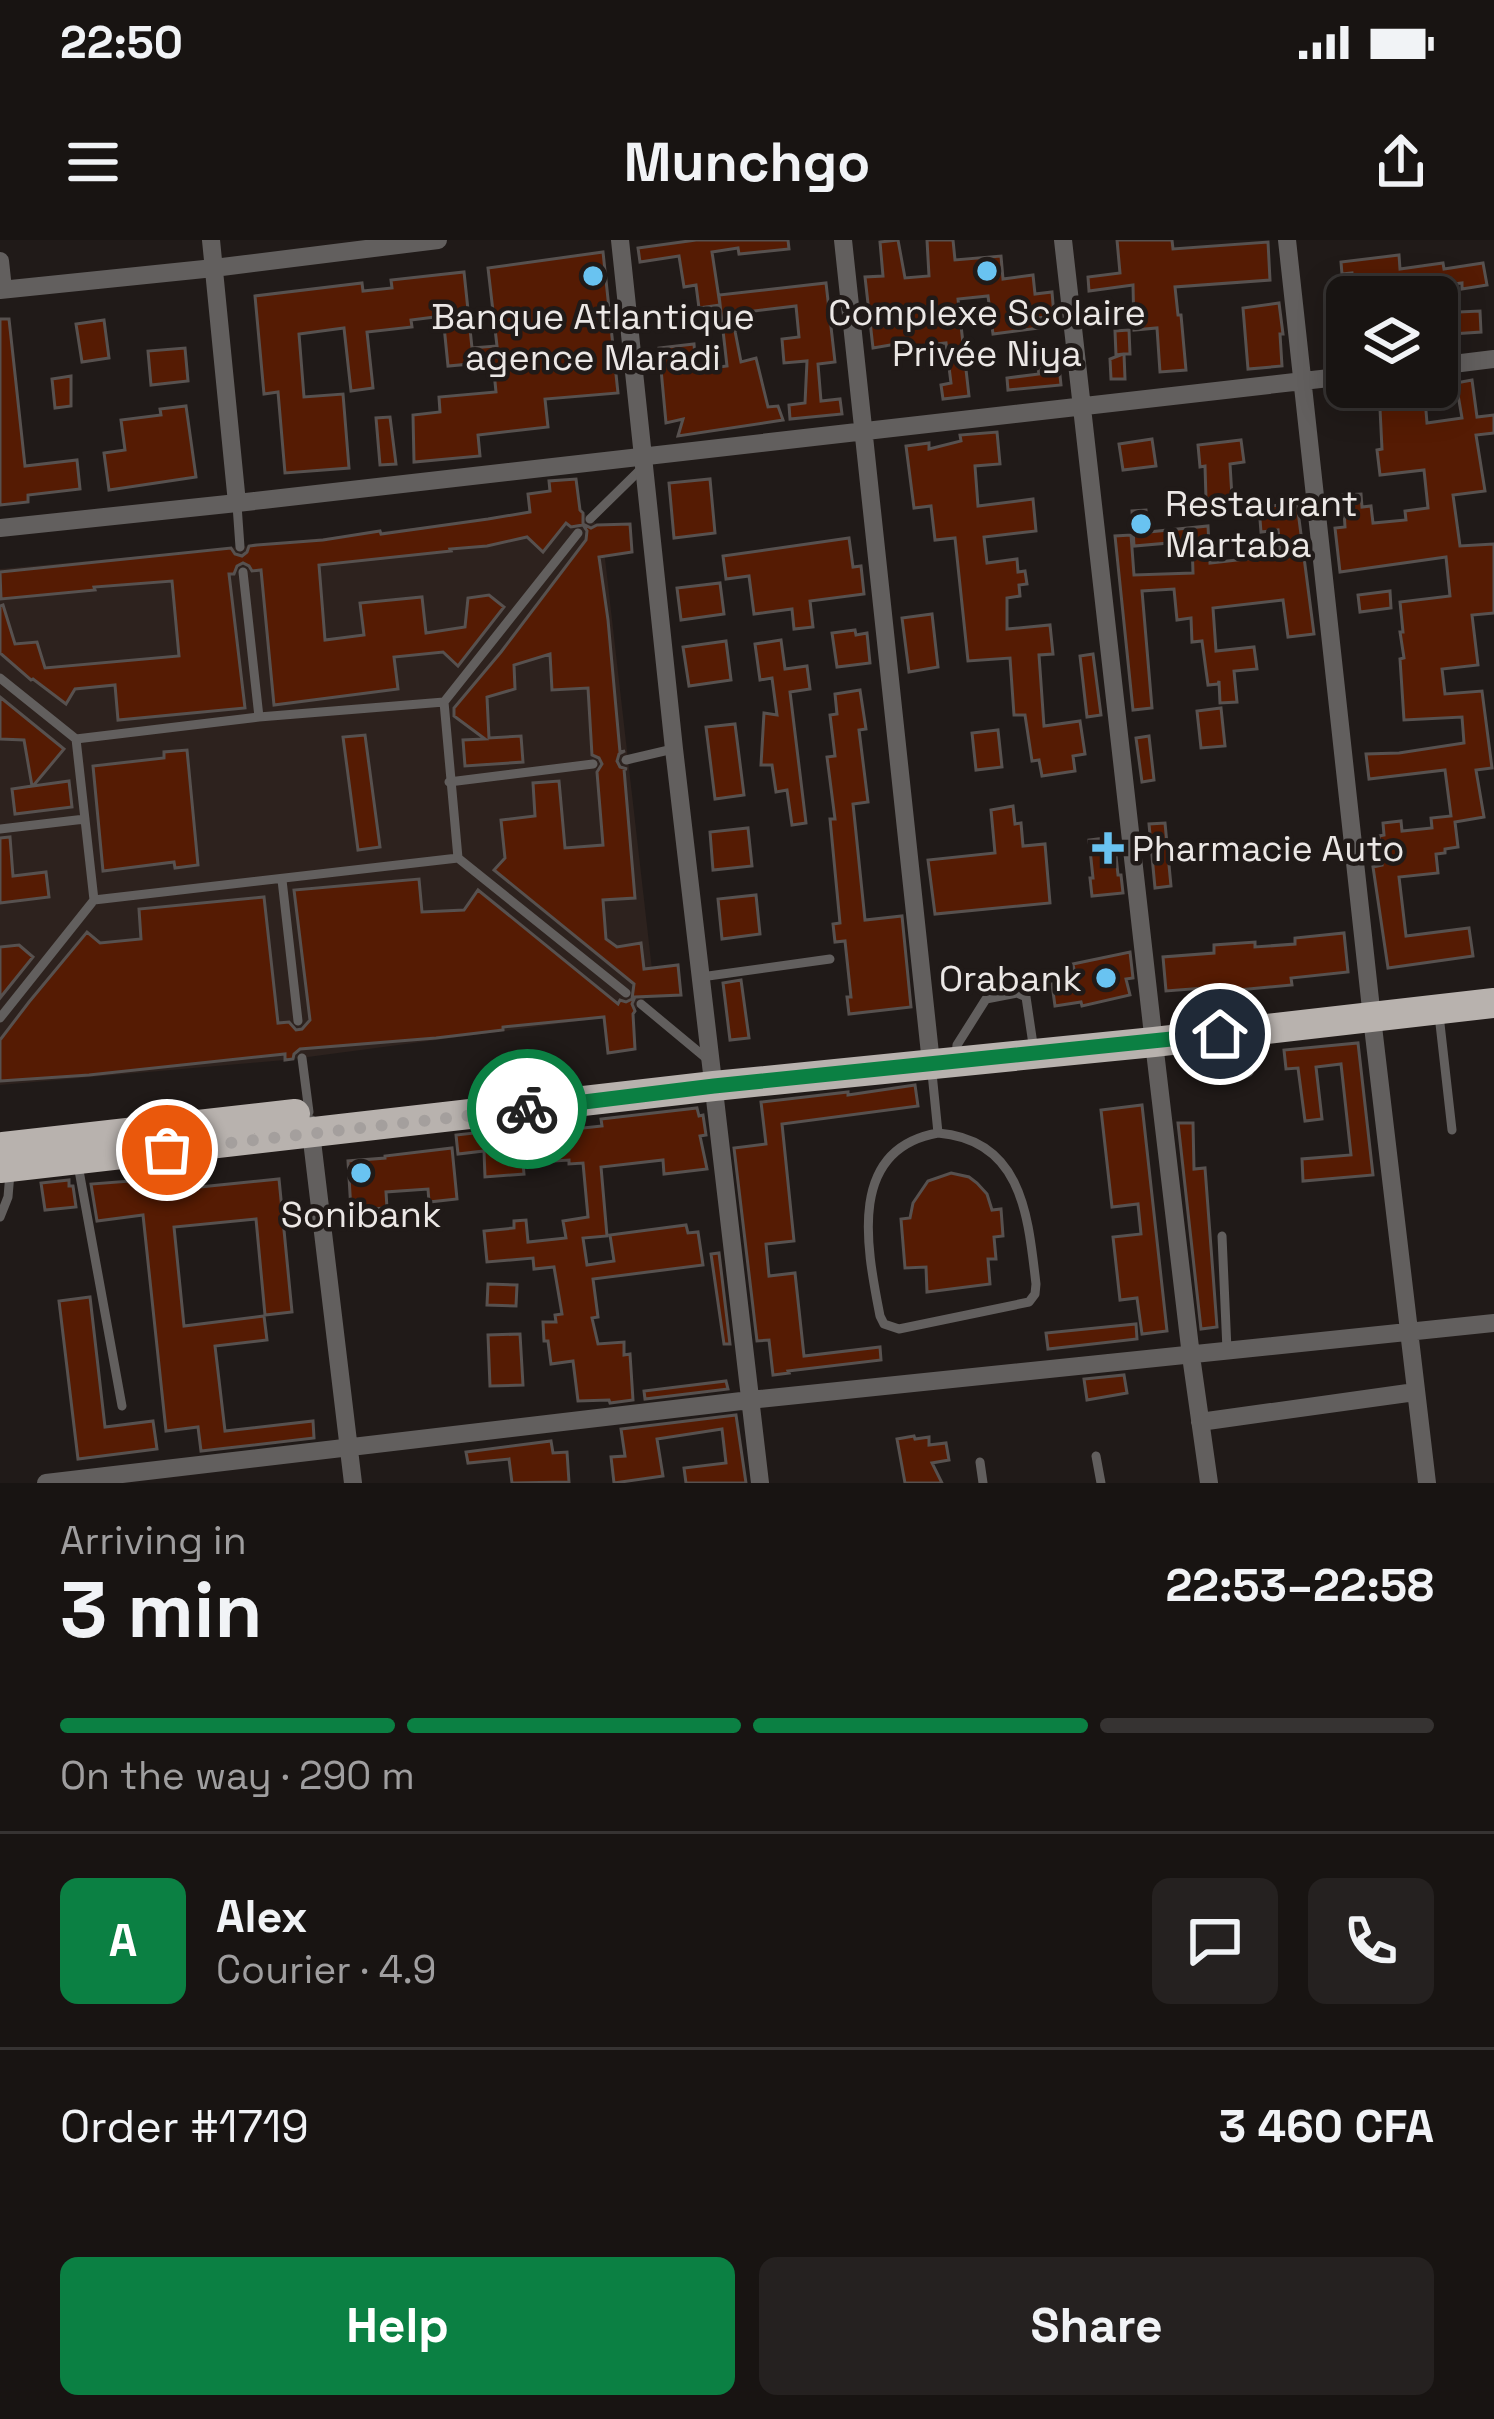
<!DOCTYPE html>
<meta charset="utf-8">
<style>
body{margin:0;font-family:"Space Grotesk",sans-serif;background:#252120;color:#f1f3f6;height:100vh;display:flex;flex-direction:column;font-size:45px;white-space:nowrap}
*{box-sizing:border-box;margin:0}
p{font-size:39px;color:#9f9e9f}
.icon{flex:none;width:66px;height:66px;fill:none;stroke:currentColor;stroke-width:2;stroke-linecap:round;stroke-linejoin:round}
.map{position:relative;height:1243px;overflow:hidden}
.drawer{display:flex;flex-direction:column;background:#181412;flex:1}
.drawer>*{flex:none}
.controls{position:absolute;left:1326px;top:36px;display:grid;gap:24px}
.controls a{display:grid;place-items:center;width:132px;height:132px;border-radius:18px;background:#181412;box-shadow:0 6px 30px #0003,0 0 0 3px #363332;font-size:60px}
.pin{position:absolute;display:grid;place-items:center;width:102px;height:102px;color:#fff;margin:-51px;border:6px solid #fff;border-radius:50%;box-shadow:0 3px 12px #0007}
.courier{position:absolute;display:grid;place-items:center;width:120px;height:120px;margin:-60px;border:9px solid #0b8043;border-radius:50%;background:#fff;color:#222;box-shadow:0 3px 15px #0007}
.head em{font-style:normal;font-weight:700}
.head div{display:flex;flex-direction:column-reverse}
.head{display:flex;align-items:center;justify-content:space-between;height:204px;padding:0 60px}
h1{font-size:78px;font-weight:700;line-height:90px}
.bar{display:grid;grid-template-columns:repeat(4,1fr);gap:18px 12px;align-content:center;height:144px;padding:0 60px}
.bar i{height:15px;border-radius:9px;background:#363332}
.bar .active{background:#0b8043}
.bar p{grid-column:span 4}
.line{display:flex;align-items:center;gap:30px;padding:0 60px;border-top:3px solid #363332}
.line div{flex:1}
.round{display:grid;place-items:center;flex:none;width:126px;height:126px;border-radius:18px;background:#252120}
.action{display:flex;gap:24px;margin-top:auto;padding:24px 60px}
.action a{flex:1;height:138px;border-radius:18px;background:#0b8043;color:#fff;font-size:48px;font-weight:700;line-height:138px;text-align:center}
.action a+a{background:#252120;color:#f1f3f6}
.status{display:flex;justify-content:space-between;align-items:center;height:84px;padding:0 60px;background:#181412;direction:ltr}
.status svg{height:33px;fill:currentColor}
header{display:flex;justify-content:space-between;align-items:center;height:156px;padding:0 60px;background:#181412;font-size:54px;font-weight:700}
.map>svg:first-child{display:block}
.built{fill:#2d221e}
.building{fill:#551b03;stroke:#57514f;stroke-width:3}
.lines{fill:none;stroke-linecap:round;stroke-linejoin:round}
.service{stroke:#625f5e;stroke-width:9}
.minor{stroke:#625f5e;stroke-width:18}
.trunk{stroke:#b8b2ae;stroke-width:30}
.done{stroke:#a49f9d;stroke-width:12;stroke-dasharray:0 21.6}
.route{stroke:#0b8043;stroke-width:15}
.poi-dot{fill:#69c3f1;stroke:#201a18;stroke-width:4.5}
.labels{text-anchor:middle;stroke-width:9;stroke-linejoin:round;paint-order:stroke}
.poi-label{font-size:36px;fill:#ebe7e5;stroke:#201a18}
</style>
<div class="status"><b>22:50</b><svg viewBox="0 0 49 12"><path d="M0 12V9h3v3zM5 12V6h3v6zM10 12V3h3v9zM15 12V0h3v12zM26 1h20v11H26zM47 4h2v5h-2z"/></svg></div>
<header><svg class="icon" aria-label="menu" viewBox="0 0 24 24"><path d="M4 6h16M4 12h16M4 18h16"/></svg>Munchgo<svg class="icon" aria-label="share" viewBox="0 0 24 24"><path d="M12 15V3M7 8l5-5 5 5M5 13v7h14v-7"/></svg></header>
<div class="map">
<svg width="1494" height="1243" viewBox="0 0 1494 1243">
<rect width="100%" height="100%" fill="#201a18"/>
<!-- built -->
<path class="built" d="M580,270L599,286L602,292L654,747L632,774L285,820L0,845V329L240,307Z"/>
<!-- building -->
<path class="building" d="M696,0H788L789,9L739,14L738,8L712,12L720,65L699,68L696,45L684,47L679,16L640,22L638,8Z
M898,0L905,38L929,36L927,0H953L955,20L1001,16L1003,39L1033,35L1035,54L1052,52L1054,76L1037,78L1039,88L993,94L988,56L958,59L969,156L943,159L941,145L951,143L946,103L918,106L919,110L903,111L902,103L873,108L865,37L883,36L880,2Z
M1117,0H1172L1173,9L1268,2L1270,40L1175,47L1178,75H1181L1186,130L1160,132L1157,88L1134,90L1133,45L1089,51L1088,37L1120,33Z
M603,12L618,153L545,159L548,187L478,195L480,216L414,222L413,175L440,172L439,157L496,152L493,122L448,126L443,76L411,80L412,87L367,92L373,148L351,151L344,88L299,94L304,157L343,154L349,228L285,233L278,152L264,154L255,56L362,43L363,51L392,48L391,40L464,32L472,108L497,106L488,28Z
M1399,15L1400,29L1443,23L1444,29L1483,23L1487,45L1462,49V43L1402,50V57H1355L1352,33L1342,34L1341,22Z
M826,43L835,122L818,124L821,161L840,159L842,174L790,179L789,165L805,163L807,121L784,123L782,99L799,97L796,66L738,73L740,90L735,91L741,122L756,118L768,167L778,166L783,180L678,196L683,179L666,183L659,108L694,104L696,130L727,126L719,55Z
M1279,63L1283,94H1280L1282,126L1248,129L1243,68Z
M1480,71L1481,92L1437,95V73Z
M0,79H9L25,226L77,220L80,249L28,255V262L0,265Z
M104,80L109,118L82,122L76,84Z
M1129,90L1130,114H1124L1125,139H1111L1110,119L1123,114L1116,115L1115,91Z
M185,108L188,141L151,145L148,111Z
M1059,126L1061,145L1008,150L1007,138L1039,134L1038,128Z
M71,136V166L55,168L52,139Z
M1472,140L1477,177L1494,175V193L1476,195L1485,251L1453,255L1460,306L1494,304V373L1472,375L1478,425L1442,429L1445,454L1482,451L1492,528L1476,530L1484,577L1455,582L1458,607L1445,609V613L1436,614L1438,633L1399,637L1406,696L1469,688L1473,716L1388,728L1373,627L1382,625L1379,596L1384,595L1383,583L1401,581L1402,591L1432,588L1431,578L1451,576L1445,530L1369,539L1366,514L1399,513L1464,503L1462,477L1404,480L1400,419L1404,418L1400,392H1403L1400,362L1450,356L1446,317L1340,332L1335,288L1345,287L1343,255L1361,254L1362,267L1371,266L1373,283L1406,280L1405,271L1428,268L1424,230L1380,235L1377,210L1382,209L1380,169L1384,168V158L1405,157L1404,147H1424L1427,183L1462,178L1456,143Z
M186,166L196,237L109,250L104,213L125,210L121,180L161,175L160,169Z
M390,177L396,224L380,225L376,178Z
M997,192L1000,224L975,226L978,266L1033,259L1036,291L984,297L987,323L1017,319L1018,332L1025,331L1027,344L1019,345L1020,356L1007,358V389L1050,385L1053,414L1039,415L1044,486L1080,481L1085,514L1073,516L1075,531L1042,536L1039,520L1032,521L1025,475H1014L1010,418L968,421L955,298L935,300L931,266L914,268L906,206L929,203V209L961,201L960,195Z
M1152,199L1156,226L1123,230L1119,204Z
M1241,200L1244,222L1230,224L1232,257L1206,259L1205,226L1200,227L1198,205Z
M576,239L580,270L583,273V284L591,288L597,285L630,284L632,312L599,317L608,380L620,512L625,511L619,514L617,521L620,527L627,529H624L635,658L603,660L606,699L617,707L641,703L644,729L678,725L681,755L635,757L632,764L635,771L633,774L635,809L608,813L604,777L503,787V790L436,798L300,809L294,814L293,819L285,820V814L89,835L0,841V800L29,762L87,692L100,703L141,699L139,669L264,657L278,783L289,782L296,790L302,789L310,780L294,650L362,644L419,639L422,672L464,670L478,650L618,764L620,760L626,762L632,759L634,744L494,630L505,618L501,580L535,576L533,543L559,541L565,608L603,605L597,532L602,524L599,518L592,515L588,448L552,450L550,414L514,425L515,449L487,457L489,498L521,496L523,522L465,526L463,500L485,499L454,476V468L501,412L586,300L587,291L583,285L571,287L566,283L543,312L527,297L487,306L450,309L451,311L319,325L325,400L364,395L360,363L422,357L426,393L465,387L468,358L489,355L504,367L458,426L443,412L394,417L398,449L274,465L261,330L252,331L249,326L243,323L237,326L234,334H229L245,468L118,480L115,445L75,449L66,464L33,439L31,440L0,413V366L3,365L15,404L37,402L45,428L179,416L172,341L94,347L95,350L1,359L0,332L231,308L235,314L242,316L247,312L249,306L257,305L323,300L380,291L381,294L488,279L530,272L528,254L550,251L549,241Z
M710,239L715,293L674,298L669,243Z
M1296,256L1314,394L1288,397L1283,360L1213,368L1216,411L1254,407L1257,429L1234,431L1237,462L1220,463L1219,441L1218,444L1208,445L1202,401L1192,402L1191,378L1177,380L1174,349L1142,351L1152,468L1133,470L1115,296L1131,295L1134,335L1193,333L1192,301L1134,306L1132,271L1146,270L1148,292L1208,286L1210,323L1281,315L1278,290L1261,292L1259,267L1281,265L1280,258Z
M849,298L853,327L861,326L864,354L810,361L813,387L794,389L792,369L754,374L749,336L726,339L723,316Z
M720,343L724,374L681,380L677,348Z
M1390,351L1391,368L1360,372L1358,355Z
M932,374L938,427L909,432L902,378Z
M855,390L856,395L867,393L870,423L837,427L832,393Z
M781,400L785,429L807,426L810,449L790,452L806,583L792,585L787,550L776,552L772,525H761L764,473L777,475L772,438L760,440L755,404Z
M726,401L731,440L689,446L683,407Z
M1093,414L1101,475L1087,477L1080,416Z
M860,450L866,489L859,490L868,562L853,564L865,680L902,676L911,767L849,774L847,757H851L845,701L835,702L833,684L840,683L830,579H835L827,517L835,516L830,475L837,474L835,454Z
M0,457L64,509L33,546L69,541L72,567L15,574L12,549L32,546L24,500L0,499Z
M1221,468L1225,506L1201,508L1197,471Z
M735,484L744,555L715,559L706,487Z
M998,490L1002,527L976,530L972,493Z
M365,495L380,607L358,610L343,497Z
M1149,496L1154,540L1142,542L1136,498Z
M187,510L198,625L175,628L174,622L103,631L93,526L164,518V512Z
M1013,566L1015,584L1021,583L1023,606L1045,604L1050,663L935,674L928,620L995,613L991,570Z
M1165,583L1171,646L1155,648L1149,584Z
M748,588L752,626L713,630L710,592Z
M10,597L13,636L46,632L49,657L0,663V598Z
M1114,597L1118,635H1121L1123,653L1092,656L1090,638H1093L1089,600Z
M756,655L760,694L722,699L718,659Z
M1344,693L1348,732L1291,738L1292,745L1259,748L1218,752L1217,747L1166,751L1163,717L1214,713V705L1255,702V707L1295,704V698Z
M19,705L33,717L0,758V707Z
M1130,712L1133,738L1126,739L1130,755L1082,766L1081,762L1055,766L1052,744L1076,740L1073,724Z
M741,740L749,798L730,800L723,743Z
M1358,803L1373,935L1303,941L1302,919L1351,915L1341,824L1316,827L1322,879L1305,881L1298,828L1286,829L1284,810Z
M915,845L918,866L782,884L794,1001L766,1004L769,1036L795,1033L804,1116L880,1107L881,1120L788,1131L789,1133L773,1135L769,1100L757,1101L734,908L766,904L761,862L848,852V855Z
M1142,865L1167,1091L1142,1094L1137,1058L1120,1060L1113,997L1141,994L1138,964L1112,967L1101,870Z
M697,868L699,876L703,875L706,895L700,896L707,929L664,934L663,920L601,927L607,996L583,998L587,1025L614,1021L610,995L686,985L688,993L698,992L703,1025L593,1039L598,1077L592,1078L598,1104L624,1102V1115L630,1114L633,1160L610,1163L609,1160L578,1161L573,1121L551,1124L548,1101H544L543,1082H556L555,1075L562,1074L554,1027L534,1029L533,1018L487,1022L484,991L514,988V981L526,980L528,1002L566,998L563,981L588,977L583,923L569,924V920L523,923L524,934L485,937L484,911L458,914L456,895L563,883L564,890L602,886L601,879Z
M1178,883H1193L1194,929L1205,928L1217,1087L1201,1089Z
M452,908L457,959L429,962L428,949L386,952L387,968L351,970L348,921L385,918V916Z
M951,933L969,937L977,943L987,954L992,970L1001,969L1003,996L994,997L996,1019H988L990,1044L927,1052L926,1027L905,1028L901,979L910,978L913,963L928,941Z
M169,938L170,950L279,939L292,1072L265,1075L256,979L174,987L184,1086L264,1076L267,1100L215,1106L225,1191L313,1181L314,1198L201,1211L198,1187L166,1191L143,975L97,981L91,944Z
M69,940V946H73L76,967L45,970L41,943Z
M719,1013L730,1104H724L711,1014Z
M488,1044L517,1045L516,1066L487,1065Z
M90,1057L105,1187L153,1181L157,1209L78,1219L59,1061Z
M1136,1084L1137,1099L1048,1109L1046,1093Z
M520,1094L523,1145L490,1146L488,1095Z
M1124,1135L1127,1153L1087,1160L1084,1139Z
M726,1141L728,1149L645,1159L644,1151Z
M736,1175L746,1243H686L684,1228L726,1223L722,1189L657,1199L663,1236L614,1243L611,1217L625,1216L621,1189Z
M914,1196L915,1199L929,1197V1205L946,1203L949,1220L932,1223L942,1243H905L897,1199Z
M551,1201L553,1213L567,1212L569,1242L512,1243L509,1219L468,1223L466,1212Z"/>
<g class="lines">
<!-- service -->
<path class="service" d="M237,265L240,307
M590,279L642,228
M243,332L259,477
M0,438L76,499
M444,462L259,477L76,499L94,660L458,618L444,462L578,293
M626,520L673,509
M449,542L593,524
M0,589L85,579
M458,618L626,753
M282,640L298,781
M701,737L830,719
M641,764L706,818
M1439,775L1452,890
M0,778L94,660
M1189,803L1205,831L1215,840L1237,837L1249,832L1254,818L1252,774
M956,816L957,805L986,759L1017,753L1026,757L1034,811
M302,818L309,872
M932,833L938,893
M938,893C1023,900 1028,977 1036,1044L1035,1054L1029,1062L899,1089L884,1084L880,1076C867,1009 846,909 938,893Z
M78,925L122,1166
M0,977L8,957L10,933
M1222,996L1227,1110
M1096,1216L1101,1243
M980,1222L983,1243"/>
<!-- minor -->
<path class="minor" d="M211,0L237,263
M620,0L674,509L760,1243
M843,0L931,823
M1063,0L1152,786L1191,1116L1209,1243
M1287,0L1372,778L1427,1243
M0,21L3,49
M0,50L214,28L438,0
M1437,126L1494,119
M0,288L237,263L1347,136
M310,884L353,1243
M1200,1182L1415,1152
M46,1243L750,1160L1494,1083"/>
<!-- trunk -->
<path class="trunk" d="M3,907L295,874
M0,928L714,846L1154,802L1494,763"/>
</g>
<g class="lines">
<!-- done -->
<path class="done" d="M167,910L527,869"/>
<!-- route -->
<path class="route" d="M527,869L714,846L1220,794"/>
</g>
<!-- markers -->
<g class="poi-dot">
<circle cx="987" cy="31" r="12"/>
<circle cx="593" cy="36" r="12"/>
<circle cx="1141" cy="284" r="12"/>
<path d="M1102 590h12v12h12v12h-12v12h-12v-12h-12v-12h12z"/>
<circle cx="1106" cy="738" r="12"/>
<circle cx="361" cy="933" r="12"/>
</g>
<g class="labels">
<!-- poi labels -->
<g class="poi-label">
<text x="987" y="85">Complexe Scolaire<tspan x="987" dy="41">Privée Niya</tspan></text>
<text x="593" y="89">Banque Atlantique<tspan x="593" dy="41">agence Maradi</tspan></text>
<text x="1165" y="276" text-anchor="start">Restaurant<tspan x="1165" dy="41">Martaba</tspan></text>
<text x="1132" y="621" text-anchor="start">Pharmacie Auto</text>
<text x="1082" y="751" text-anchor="end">Orabank</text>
<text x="361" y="987">Sonibank</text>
</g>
</g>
</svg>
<div class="controls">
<a><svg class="icon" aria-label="layers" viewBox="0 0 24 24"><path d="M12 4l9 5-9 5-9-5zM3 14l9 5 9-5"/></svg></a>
</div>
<div class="pin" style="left:167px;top:910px;background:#ea580c"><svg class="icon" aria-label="bag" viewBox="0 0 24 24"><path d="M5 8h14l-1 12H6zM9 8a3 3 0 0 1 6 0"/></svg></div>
<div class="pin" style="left:1220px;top:794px;background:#1f2937"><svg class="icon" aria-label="home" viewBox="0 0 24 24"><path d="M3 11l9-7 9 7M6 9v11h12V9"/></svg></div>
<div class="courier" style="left:527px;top:869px"><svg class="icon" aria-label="bike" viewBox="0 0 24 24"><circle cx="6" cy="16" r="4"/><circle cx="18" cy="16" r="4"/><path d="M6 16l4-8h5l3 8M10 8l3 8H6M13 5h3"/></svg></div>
</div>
<section class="drawer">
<div class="head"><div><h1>3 min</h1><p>Arriving in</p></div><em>22:53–22:58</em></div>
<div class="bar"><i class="active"></i><i class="active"></i><i class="active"></i><i></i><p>On the way · 290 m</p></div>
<div class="line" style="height:216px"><b class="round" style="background:#0b8043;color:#fff">A</b><div><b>Alex</b><p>Courier · 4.9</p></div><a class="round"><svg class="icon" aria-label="chat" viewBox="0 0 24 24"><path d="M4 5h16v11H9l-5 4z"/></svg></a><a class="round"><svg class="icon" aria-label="phone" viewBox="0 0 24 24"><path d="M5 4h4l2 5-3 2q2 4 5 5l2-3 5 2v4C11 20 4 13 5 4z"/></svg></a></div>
<div class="line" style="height:156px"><div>Order #1719</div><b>3 460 CFA</b></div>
<div class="action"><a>Help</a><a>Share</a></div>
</section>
